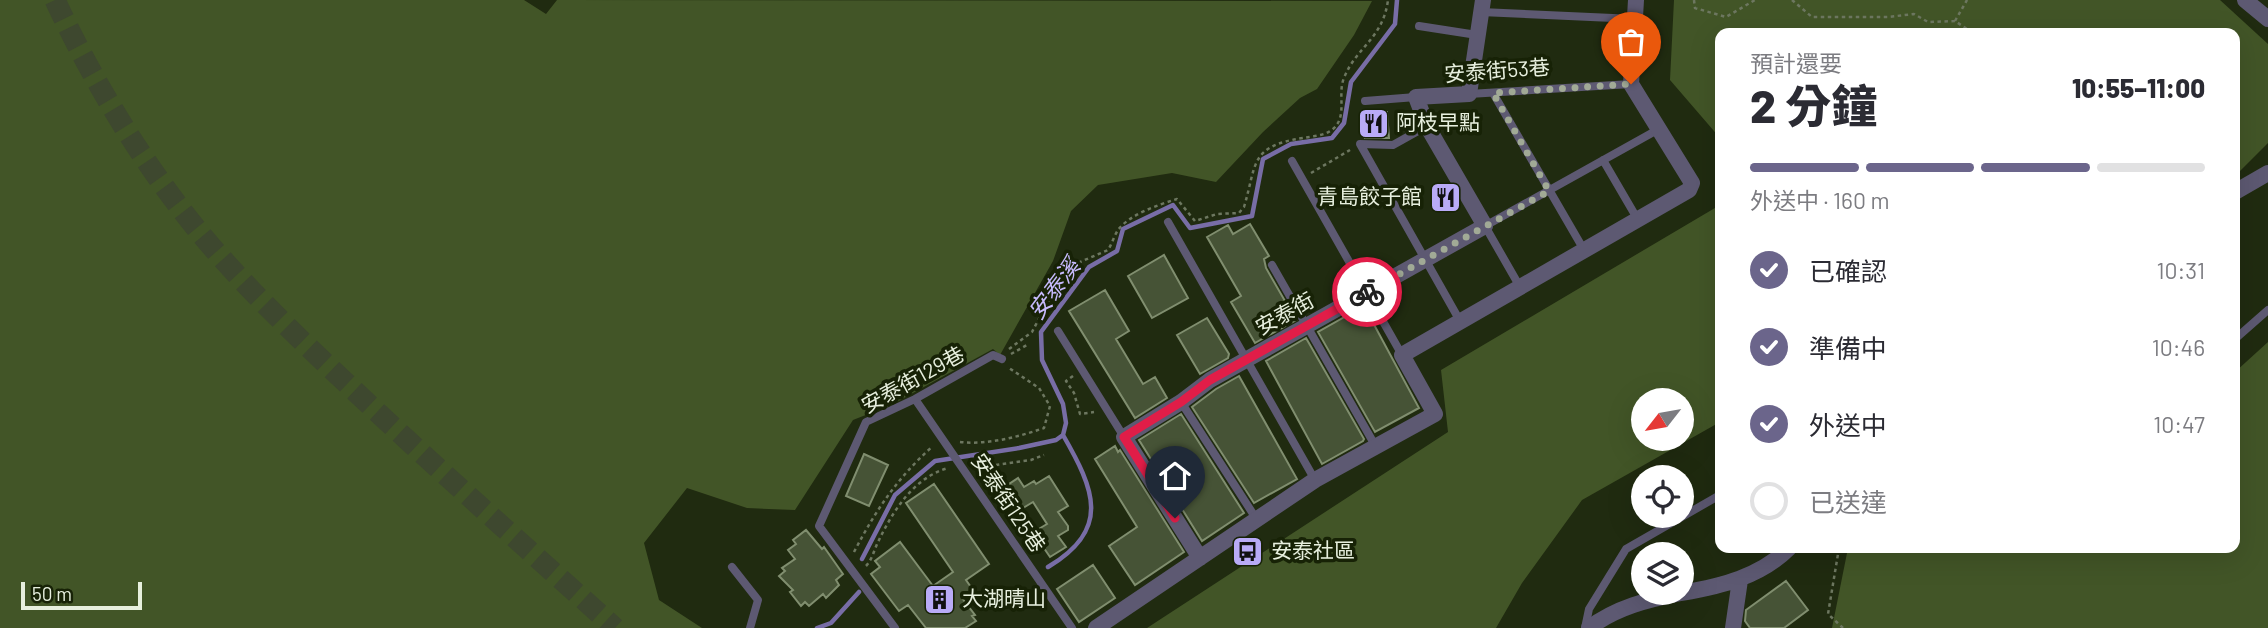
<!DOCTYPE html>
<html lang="zh-TW">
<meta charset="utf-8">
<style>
body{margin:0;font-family:Barlow,"Noto Sans TC",sans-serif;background:#f7f7f7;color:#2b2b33;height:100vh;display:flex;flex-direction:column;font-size:26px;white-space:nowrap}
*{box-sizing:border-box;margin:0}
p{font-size:23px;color:#7c7c81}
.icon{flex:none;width:38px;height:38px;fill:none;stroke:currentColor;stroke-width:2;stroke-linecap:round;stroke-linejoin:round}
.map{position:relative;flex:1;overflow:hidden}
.drawer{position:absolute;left:1715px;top:28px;width:525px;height:525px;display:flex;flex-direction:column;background:#fff;border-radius:14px;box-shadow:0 7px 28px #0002}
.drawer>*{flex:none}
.needle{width:46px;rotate:239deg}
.buttons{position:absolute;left:1631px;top:388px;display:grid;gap:14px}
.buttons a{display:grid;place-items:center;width:63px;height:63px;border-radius:50%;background:#fff;box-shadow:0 7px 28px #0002;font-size:35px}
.scale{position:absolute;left:21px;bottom:18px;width:121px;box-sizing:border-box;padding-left:7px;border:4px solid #e7efde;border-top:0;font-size:19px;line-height:24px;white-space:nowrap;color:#e7efde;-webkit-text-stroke:5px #172206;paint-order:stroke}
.pin{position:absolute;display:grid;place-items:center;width:60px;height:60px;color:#fff;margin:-72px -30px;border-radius:50% 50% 50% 0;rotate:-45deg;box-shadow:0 0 7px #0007}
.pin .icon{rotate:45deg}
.courier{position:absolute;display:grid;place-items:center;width:70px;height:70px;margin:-35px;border:5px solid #e11d48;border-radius:50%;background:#fff;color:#222;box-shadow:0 2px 9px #0007}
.summary em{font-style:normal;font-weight:800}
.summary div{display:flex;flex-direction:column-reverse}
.summary{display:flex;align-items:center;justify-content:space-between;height:119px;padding:0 35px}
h1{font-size:46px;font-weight:800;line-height:52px}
.bar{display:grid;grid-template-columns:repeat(4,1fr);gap:10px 7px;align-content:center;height:84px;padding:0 35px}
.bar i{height:9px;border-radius:5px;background:#e1e1e2}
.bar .on{background:#6b658b}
.bar p{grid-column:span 4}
ol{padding:0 35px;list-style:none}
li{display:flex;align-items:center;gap:21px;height:77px}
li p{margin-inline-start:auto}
li .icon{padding:7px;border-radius:50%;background:#6b658b;color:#fff;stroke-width:4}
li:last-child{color:#7c7c81}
li i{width:38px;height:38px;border:4px solid #e1e1e2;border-radius:50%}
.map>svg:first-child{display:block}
.green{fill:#425527;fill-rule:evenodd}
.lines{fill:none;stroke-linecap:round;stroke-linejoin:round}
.stream{stroke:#786da6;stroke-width:4.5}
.building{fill:#465336;stroke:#808e6f;stroke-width:2}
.secondary-tunnel{stroke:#3e482f;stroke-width:21;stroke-dasharray:21 10;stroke-linecap:butt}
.path{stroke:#6d7760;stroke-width:2.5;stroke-dasharray:3.5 3.5;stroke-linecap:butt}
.lane{stroke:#5d5972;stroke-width:8}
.street{stroke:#5d5972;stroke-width:16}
.done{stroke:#a1aa96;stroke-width:7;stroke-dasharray:0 12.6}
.route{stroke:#e11d48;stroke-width:9}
.labels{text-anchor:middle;stroke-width:7;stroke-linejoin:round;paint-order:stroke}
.street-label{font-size:21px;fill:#e7efde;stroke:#172206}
.poi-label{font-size:21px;fill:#e7efde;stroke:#172206;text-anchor:start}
.water-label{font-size:23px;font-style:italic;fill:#c6bafd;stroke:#172206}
</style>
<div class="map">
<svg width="2268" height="628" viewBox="0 0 2268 628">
<rect width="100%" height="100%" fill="#202b10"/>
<!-- green -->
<path class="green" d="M0,0H524L546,14L557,0L1372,1L1354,35L1317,89L1300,98L1263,132L1216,182L1172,173L1098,185L1071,211L1053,261L1000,355L993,349L891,405L853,420L795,510L747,508L687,488L644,543L659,600L702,628H0Z
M1674,0H2220L2268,44V143L2235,176V33H1720V138L1670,80Z
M1720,205V422L1582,500L1522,583L1496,628H1147L1448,432L1441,370ZM1643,401H1682V439H1643Z
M2268,342V628H1832L1848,548H2235V372Z"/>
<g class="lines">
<!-- stream -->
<path class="stream" d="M862,559L895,495L935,461L1019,448L1056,440L1063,435L1066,423L1063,404L1042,360L1041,332L1089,267L1117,251L1123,229L1173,205L1190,228L1252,216L1263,159L1291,144L1332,138L1344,123L1351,82L1395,24L1397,0
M1048,567C1112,529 1094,489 1063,435
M817,628L831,623L859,592"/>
</g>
<!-- building -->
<path class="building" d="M1387,112L1389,138H1365L1367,123L1371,122V113Z
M1250,224L1269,256L1264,259L1266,268L1296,320L1255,343L1231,302L1241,296L1207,237L1228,225L1233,234Z
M1164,255L1188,298L1152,318L1128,276Z
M1105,290L1129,331L1116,339L1143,384L1155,377L1167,398L1135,418L1069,311Z
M1364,306L1419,408L1375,432L1318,332Z
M1207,318L1229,354L1228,358L1200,374L1177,335Z
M1306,338L1364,439L1363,441L1322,464L1266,361Z
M1239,376L1297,479L1254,503L1192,407L1216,389Z
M1181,414L1244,513L1202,541L1139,440Z
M1115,446L1118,452L1120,450L1184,552L1135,585L1109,546L1137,527L1095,459Z
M864,454L888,465L869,506L846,496Z
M1049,476L1068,506L1058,512L1068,526V530L1058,536L1066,547L1050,557L1037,538L1041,536L1037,530L1047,524L1033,502L1023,508L1019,503L1015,506L1003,488L1018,478L1024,487L1034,481L1036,484Z
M934,484L989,564L966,580L973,590L962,598L975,615L972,616L976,621L965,628H926L908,605L899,611L871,574L880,567L875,561L900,542L933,586L953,572L906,503Z
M806,530L822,549L824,547L843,574L836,580L839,585L826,598L823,594L809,606L805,602L801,606L790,592L793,590L779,576L785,571L782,568L795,559L788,550L796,544L793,540Z
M1093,565L1115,598L1079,622L1057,589Z
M1786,581L1808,610L1784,628H1750L1745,621L1746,610Z"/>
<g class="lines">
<!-- secondary-tunnel -->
<path class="secondary-tunnel" d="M55,0C95,86 149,174 211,246C257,299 309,348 360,396C444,475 530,551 615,628"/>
<!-- path -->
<path class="path" d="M1694,0L1695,8L1726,17L1755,0
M1792,0L1812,17H1888L1914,14L1928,22L1955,21L1973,33
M1955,21L1967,0
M1362,132L1364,114
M1311,173L1350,150
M1009,349L1032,332L1044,309L1080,262L1108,250C1112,244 1114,236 1118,230C1130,214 1158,205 1177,199L1195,221L1217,214L1239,213L1244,207C1257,164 1249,146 1303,138C1313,136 1325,136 1333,129C1348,116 1337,94 1344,78C1356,47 1383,39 1388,0
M1011,354L1027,345
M1073,376L1066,381L1074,393L1080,414L1094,412
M960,442C988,445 1018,437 1044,428L1050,406L1039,388L1009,368
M975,468L1031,460L1044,455
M1839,548L1828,614L1843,628
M854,552C876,510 897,478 933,446
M866,566C872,560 874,550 878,542C893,511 913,478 948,468"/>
<!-- lane -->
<path class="lane" d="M1481,12L1635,19
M1419,26L1477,35
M1493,93L1584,250
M1469,94L1631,84
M1365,101L1416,97
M1427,126L1393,145L1360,144L1460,321
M1603,160L1638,220
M1292,161L1402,355
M1168,222L1315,480
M1272,265L1376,447
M1520,287L1485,226L1659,129
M1058,331L1124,437
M2235,339L2268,310
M915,399L1072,628
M1181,402L1257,520
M732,567L758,600L750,628
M895,628L819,526L866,422L915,399L993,355L1002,359
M1585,628L1589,609L1626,549L1720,495"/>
<!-- street -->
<path class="street" d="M2245,0L2268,19
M2235,192L2268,173
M1200,558L1124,437L1181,402L1210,380L1485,226L1427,126L1416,97L1469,94L1483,0
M1682,593C1721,586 1760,577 1789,548
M1096,628L1315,480L1435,414L1402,355L1689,190L1692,183L1631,84L1636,0
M1589,628C1617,607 1647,600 1681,593
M1733,628L1740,580"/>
</g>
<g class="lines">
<!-- done -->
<path class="done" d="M1367,292L1549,191L1493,93L1631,84"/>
<!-- route -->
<path class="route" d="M1175,518L1124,437L1181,402L1210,380L1367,292"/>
</g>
<!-- icons -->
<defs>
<symbol id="restaurant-square" viewBox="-11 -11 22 22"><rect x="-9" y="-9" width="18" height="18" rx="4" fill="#b9abf7" stroke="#172206"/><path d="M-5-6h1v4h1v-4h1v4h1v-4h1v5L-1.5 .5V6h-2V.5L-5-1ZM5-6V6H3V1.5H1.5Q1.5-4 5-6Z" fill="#111"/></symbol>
<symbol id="bus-square" viewBox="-11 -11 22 22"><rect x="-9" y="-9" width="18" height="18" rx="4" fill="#b9abf7" stroke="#172206"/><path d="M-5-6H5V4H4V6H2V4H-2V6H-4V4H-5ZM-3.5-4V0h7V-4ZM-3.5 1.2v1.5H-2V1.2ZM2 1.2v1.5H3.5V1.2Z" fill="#111"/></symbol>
<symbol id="building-square" viewBox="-11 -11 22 22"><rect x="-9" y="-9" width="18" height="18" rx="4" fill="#b9abf7" stroke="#172206"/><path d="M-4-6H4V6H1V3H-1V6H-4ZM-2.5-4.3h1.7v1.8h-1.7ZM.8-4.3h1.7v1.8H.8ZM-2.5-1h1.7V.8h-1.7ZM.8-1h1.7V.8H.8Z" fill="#111"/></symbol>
</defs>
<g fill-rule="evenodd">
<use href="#restaurant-square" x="1356" y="106" width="35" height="35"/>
<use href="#restaurant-square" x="1428" y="180" width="35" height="35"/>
<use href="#bus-square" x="1230" y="534" width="35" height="35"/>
<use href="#building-square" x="922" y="582" width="35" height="35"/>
</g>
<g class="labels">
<!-- street labels -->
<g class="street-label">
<text transform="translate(1497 71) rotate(-4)" y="7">安泰街53巷</text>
<text transform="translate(1285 314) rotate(-29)" y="7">安泰街</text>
<text transform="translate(913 380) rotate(-29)" y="7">安泰街129巷</text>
<text transform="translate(1008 503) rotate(56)" y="7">安泰街125巷</text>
</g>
<!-- poi labels -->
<g class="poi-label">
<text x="1396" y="130">阿枝早點</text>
<text x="1422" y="204" text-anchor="end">青島餃子館</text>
<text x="1271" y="558">安泰社區</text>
<text x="962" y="606">大湖晴山</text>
</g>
<!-- water labels -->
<g class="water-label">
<text transform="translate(1054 289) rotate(-53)" y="8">安泰溪</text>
</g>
</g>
</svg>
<div class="buttons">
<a><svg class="needle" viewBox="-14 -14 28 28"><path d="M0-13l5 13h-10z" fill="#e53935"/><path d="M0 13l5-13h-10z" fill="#7c7c81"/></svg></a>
<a><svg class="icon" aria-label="locate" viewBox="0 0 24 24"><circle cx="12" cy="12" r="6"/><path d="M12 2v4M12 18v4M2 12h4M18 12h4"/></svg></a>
<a><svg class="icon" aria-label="layers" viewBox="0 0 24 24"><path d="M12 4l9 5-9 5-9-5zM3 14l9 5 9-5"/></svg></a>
</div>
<div class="scale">50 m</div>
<div class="pin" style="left:1631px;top:84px;background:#ea580c"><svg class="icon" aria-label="bag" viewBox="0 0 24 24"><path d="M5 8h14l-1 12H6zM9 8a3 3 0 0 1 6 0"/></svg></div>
<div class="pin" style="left:1175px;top:518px;background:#1f2937"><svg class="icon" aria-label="home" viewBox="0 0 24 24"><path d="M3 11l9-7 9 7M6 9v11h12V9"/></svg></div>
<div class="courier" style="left:1367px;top:292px"><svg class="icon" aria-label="bike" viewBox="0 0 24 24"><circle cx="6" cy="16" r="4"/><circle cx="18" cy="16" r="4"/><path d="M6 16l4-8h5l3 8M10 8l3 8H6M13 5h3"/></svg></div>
<section class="drawer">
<div class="summary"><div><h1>2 分鐘</h1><p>預計還要</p></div><em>10:55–11:00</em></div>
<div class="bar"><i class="on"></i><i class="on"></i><i class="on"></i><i></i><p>外送中 · 160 m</p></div>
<ol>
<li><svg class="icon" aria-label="check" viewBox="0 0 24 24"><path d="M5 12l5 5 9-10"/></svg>已確認<p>10:31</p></li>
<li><svg class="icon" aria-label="check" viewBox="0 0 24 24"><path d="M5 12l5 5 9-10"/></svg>準備中<p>10:46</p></li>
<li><svg class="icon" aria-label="check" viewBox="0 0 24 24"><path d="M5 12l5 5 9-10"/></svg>外送中<p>10:47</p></li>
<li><i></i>已送達</li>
</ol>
</section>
</div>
